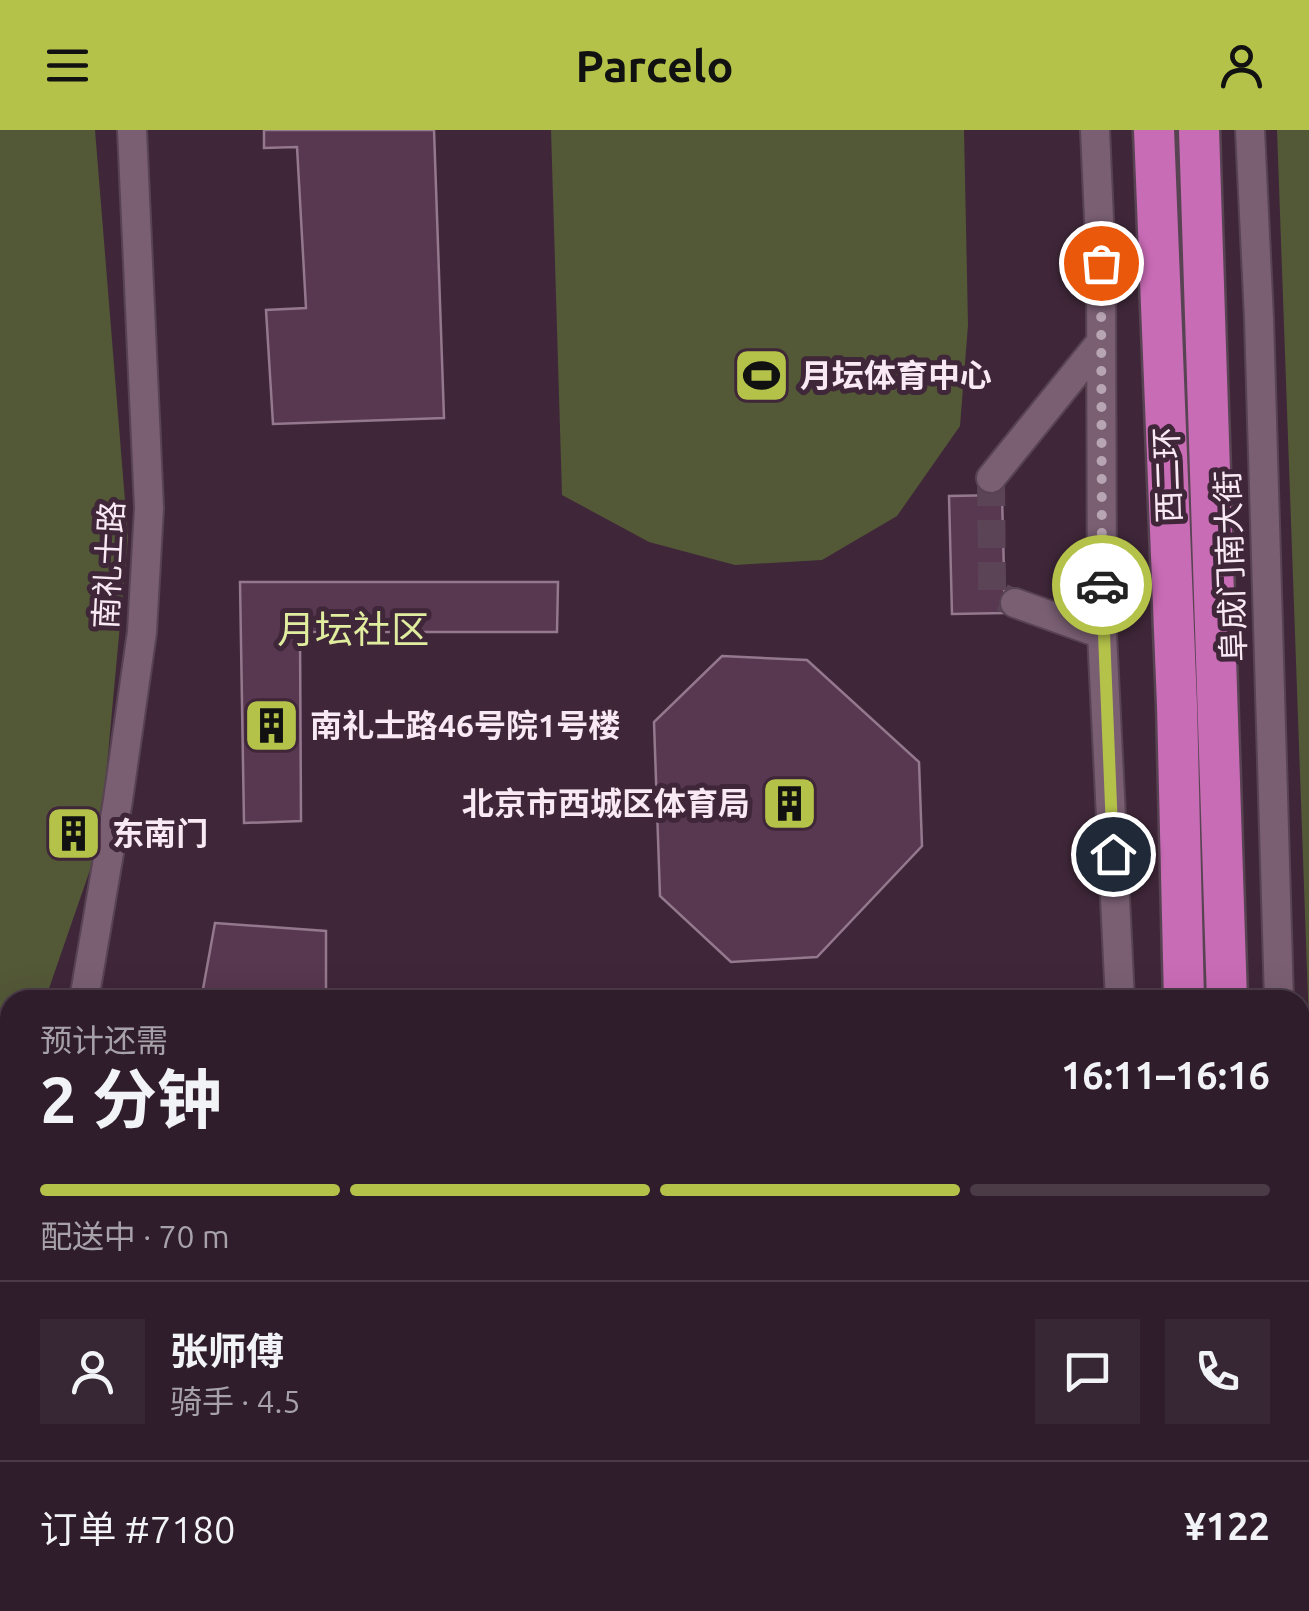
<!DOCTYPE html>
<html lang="zh">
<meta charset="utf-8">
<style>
body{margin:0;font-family:Ubuntu,"Noto Sans SC",sans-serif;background:#372633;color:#f1f3f6;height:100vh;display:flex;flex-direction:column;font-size:38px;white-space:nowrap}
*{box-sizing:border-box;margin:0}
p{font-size:32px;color:#a7a2a9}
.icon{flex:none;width:55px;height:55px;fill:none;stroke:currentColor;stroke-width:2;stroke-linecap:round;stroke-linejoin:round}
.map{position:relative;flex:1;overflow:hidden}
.drawer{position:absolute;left:0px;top:860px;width:1310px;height:622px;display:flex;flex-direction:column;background:#2f1d2b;border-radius:30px 30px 0 0;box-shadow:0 10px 40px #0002,0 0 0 2px #4a3b47}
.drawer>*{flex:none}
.pin{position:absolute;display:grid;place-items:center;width:85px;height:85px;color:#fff;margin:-42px;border:5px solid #fff;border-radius:50%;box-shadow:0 2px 10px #0007}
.courier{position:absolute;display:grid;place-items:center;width:100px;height:100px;margin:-50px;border:8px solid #b4c24a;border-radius:50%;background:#fff;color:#222;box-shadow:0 2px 12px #0007}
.head em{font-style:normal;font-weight:700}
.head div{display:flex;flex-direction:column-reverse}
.head{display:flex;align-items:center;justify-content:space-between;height:170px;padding:0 40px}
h1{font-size:65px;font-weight:700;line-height:75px}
.bar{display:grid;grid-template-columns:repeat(4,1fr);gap:15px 10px;align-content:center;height:120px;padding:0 40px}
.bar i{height:12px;border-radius:8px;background:#4a3b47}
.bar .on{background:#b4c24a}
.bar p{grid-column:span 4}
.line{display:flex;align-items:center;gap:25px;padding:0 40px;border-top:2px solid #4a3b47}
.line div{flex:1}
.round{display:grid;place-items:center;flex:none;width:105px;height:105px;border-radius:0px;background:#372633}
header{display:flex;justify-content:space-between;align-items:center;height:130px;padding:0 40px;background:#b4c24a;color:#111;font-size:45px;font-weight:700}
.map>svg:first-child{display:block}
.green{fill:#535837}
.building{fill:#583750;stroke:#94788d;stroke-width:2.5}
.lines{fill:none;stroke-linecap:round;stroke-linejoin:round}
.minor-tunnel{stroke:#5b4455;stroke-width:28;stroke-dasharray:28 14;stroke-linecap:butt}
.minor-casing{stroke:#584353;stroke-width:32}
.major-casing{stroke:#584353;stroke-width:40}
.highway-casing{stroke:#584353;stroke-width:45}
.path{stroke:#917d8c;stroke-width:5;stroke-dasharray:5 5;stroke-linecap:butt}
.minor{stroke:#7a5f73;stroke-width:28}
.major{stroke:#a9679b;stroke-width:35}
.highway{stroke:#c96cb6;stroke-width:40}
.done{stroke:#b8a5b3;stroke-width:10;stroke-dasharray:0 18}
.route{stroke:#b4c24a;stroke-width:12}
.labels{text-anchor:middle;stroke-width:10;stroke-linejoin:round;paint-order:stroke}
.poi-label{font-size:32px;font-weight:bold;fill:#f9e9f4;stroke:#3f2739;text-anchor:start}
.street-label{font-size:32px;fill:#f9e9f4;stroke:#3f2739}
.quarter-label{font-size:38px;fill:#e0ec9e;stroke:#3f2739}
</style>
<header><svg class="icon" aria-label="menu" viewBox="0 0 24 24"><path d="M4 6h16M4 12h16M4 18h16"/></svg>Parcelo<svg class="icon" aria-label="person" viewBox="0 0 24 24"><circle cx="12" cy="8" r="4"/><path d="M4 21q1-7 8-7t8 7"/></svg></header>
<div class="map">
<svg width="1309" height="1481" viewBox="0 0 1309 1481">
<rect width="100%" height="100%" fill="#3f2739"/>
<!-- green -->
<path class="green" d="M0,0H95L128,408L100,711L45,870H10V954L0,952Z
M551,0H964L968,195L960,296L897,386L822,430L735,435L649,412L562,365Z
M1277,0H1309V896Z"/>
<!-- building -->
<path class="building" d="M264,0H434L444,288L273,294L266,180L306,178L297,17L264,18Z
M1002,365L1005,483L952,484L949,366Z
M240,452H558L557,502H300L301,691L244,693Z
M722,526L807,530L919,632L922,716L817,827L731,832L660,766L654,592Z
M86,688L88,719L61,721L58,690Z
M215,793L326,801V870H201Z"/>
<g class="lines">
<!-- minor-tunnel -->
<path class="minor-tunnel" d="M991,348L992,463L1015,473"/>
<defs>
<path id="minor" d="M1095,0L1101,133L1102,504L1120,870
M1250,0L1259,189L1279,870
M991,348L1100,213
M1015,473L1102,504
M84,870L118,670L142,502L149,378L132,0
M0,1355L10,1297
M1145,1472V1481
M1223,1472V1481"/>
<path id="major" d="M0,1458H10
M1300,1460L1309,1459"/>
<path id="highway" d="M1154,0L1177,575L1184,870
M1199,0L1227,870
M1198,1472V1481
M1244,1472V1481"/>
</defs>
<!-- minor casing -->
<use href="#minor" class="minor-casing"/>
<!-- major casing -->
<use href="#major" class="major-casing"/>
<!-- highway casing -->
<use href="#highway" class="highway-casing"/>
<!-- path -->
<path class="path" d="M1300,1145L1309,1177"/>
<!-- minor -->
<use href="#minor" class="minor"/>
<!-- major -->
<use href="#major" class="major"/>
<!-- highway -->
<use href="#highway" class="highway"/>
</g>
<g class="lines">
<!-- done -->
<path class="done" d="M1101,133L1102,455"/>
<!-- route -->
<path class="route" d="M1102,455L1113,724"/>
</g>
<!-- icons -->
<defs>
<symbol id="stadium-square" viewBox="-11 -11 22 22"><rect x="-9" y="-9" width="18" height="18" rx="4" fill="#b4c24a" stroke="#3f2739"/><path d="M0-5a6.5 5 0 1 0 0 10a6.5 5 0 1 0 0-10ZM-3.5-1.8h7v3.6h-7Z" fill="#111"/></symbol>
<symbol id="building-square" viewBox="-11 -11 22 22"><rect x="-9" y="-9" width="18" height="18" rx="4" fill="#b4c24a" stroke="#3f2739"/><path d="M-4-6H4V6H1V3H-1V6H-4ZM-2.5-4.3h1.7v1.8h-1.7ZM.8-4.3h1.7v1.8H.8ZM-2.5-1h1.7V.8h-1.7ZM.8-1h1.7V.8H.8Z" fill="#111"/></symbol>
</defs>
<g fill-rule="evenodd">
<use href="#stadium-square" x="730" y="214" width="63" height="63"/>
<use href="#building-square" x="240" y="564" width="63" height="63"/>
<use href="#building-square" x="758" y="642" width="63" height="63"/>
<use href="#building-square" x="42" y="672" width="63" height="63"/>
</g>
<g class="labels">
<!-- poi labels -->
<g class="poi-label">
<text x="800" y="257">月坛体育中心</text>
<text x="310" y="607">南礼士路46号院1号楼</text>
<text x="750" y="685" text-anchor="end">北京市西城区体育局</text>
<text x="112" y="715">东南门</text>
</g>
<!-- street labels -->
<g class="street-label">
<text transform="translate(1168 345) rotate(-92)" y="11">西二环</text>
<text transform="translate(109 435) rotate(-87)" y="11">南礼士路</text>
<text transform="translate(1231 436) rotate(-92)" y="11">阜成门南大街</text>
</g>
<!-- quarter labels -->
<g class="quarter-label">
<text x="353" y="513">月坛社区</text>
</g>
</g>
</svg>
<div class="pin" style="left:1101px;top:133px;background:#ea580c"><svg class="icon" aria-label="bag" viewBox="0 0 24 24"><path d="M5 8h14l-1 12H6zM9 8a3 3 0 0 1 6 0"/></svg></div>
<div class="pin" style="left:1113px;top:724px;background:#1f2937"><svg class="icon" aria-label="home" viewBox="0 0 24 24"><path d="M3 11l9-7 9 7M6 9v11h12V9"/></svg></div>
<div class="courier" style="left:1102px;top:455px"><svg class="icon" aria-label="car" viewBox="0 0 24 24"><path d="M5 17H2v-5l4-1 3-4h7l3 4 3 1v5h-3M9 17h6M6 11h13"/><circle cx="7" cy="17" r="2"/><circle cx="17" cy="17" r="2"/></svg></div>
<section class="drawer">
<div class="head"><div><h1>2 分钟</h1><p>预计还需</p></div><em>16:11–16:16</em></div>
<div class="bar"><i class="on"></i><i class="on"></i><i class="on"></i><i></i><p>配送中 · 70 m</p></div>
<div class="line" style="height:180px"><a class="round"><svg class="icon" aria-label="person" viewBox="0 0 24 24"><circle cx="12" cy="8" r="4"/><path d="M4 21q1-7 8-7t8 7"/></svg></a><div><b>张师傅</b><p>骑手 · 4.5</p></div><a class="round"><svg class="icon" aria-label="chat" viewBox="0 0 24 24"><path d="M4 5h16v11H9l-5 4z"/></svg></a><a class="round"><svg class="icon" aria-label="phone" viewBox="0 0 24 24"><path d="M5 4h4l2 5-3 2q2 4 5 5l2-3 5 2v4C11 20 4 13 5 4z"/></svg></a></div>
<div class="line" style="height:130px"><div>订单 #7180</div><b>¥122</b></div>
</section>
</div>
